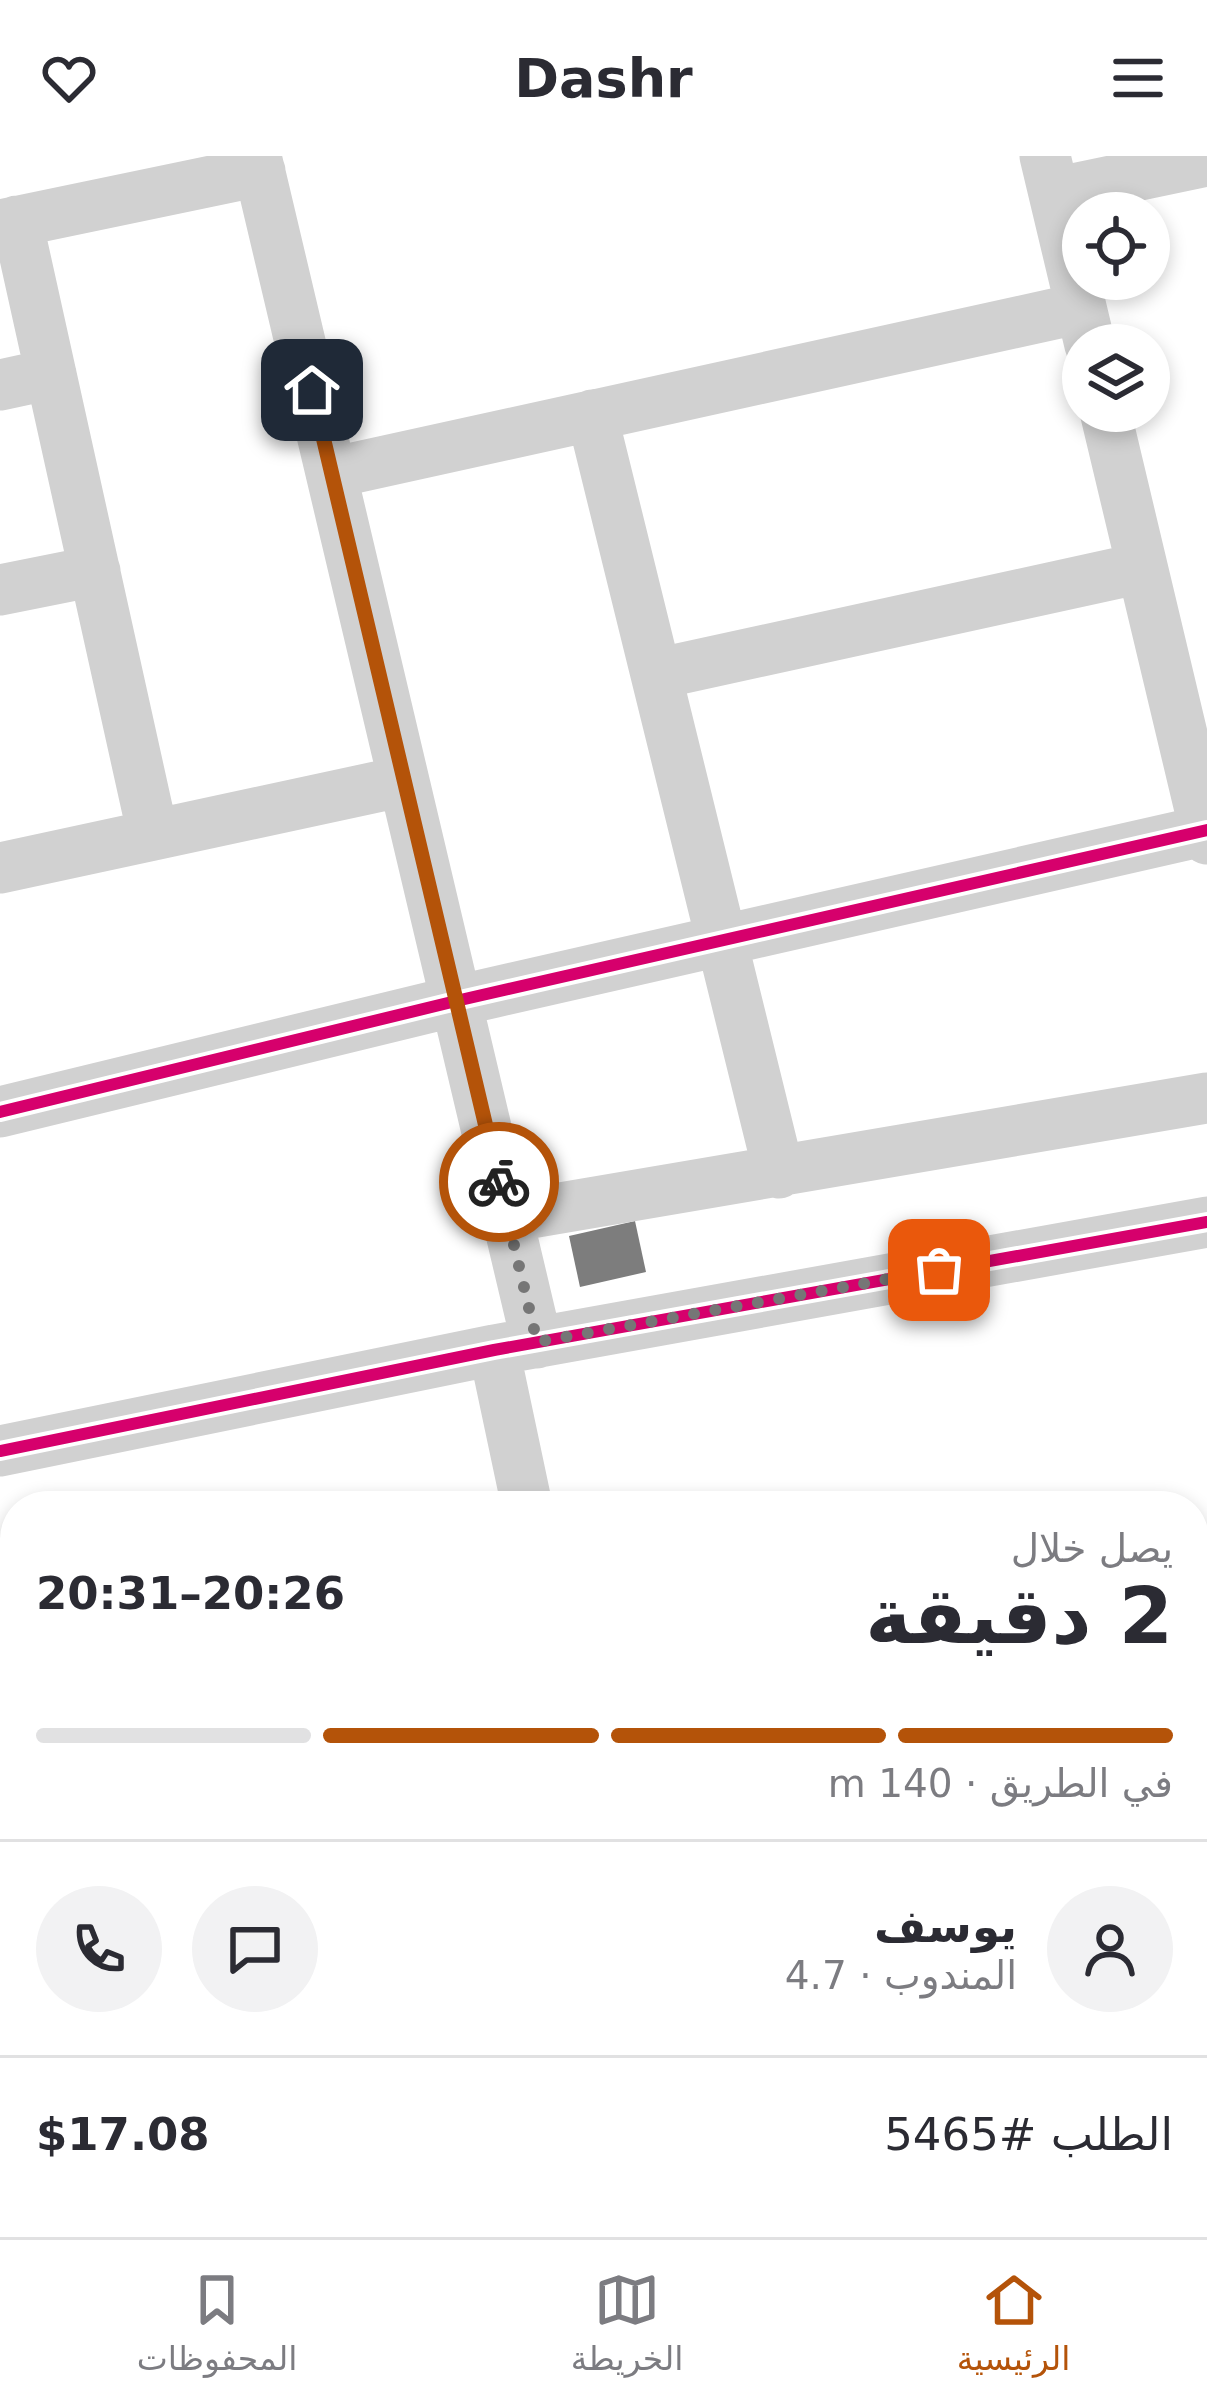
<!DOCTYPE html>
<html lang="ar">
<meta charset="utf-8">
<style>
body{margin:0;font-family:"DejaVu Sans",Vazirmatn,sans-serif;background:#f2f2f3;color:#2b2b33;direction:rtl;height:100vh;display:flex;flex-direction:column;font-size:45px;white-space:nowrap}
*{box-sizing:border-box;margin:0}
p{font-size:39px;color:#7c7c81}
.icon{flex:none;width:66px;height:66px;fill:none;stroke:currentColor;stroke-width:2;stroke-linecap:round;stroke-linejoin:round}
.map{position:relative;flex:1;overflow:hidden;direction:ltr}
.panel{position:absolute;left:0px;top:1335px;width:1209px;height:747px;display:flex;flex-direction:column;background:#fff;border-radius:48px 48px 0 0;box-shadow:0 6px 18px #0003;direction:rtl}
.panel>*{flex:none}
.fabs{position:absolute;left:1062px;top:36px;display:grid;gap:24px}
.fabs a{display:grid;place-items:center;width:108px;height:108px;border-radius:50%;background:#fff;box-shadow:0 6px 18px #0003;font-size:60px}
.pin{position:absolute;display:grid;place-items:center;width:102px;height:102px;color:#fff;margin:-51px;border-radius:24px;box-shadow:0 6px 18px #0006}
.courier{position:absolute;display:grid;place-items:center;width:120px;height:120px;margin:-60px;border:9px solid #b45309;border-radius:50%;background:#fff;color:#222;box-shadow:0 3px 15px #0007}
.overview em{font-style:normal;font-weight:700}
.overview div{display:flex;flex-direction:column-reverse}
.overview{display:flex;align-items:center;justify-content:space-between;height:204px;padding:0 36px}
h1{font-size:78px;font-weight:700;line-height:90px}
.bar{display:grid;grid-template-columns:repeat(4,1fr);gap:18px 12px;align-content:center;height:144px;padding:0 36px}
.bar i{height:15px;border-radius:9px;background:#e1e1e2}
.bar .selected{background:#b45309}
.bar p{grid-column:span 4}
.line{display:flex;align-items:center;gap:30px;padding:0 36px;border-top:3px solid #e1e1e2}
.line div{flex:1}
.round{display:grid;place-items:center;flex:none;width:126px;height:126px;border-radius:63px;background:#f2f2f3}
header{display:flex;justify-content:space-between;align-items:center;height:156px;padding:0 36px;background:#fff;font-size:54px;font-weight:700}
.menu{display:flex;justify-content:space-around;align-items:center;height:168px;border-top:3px solid #e1e1e2;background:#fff;font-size:33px;color:#7c7c81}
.menu a{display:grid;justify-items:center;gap:6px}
.menu .selected{color:#b45309}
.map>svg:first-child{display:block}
.building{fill:#7d7d7d}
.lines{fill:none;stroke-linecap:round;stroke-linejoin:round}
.minor{stroke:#d1d1d1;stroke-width:51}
.major{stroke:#c4c4c4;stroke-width:66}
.highway{stroke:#bebebe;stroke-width:66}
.cycleway-casing{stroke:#fff;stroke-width:20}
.cycleway{stroke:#d6006c;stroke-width:12}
.done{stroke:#767676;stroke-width:12;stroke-dasharray:0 21.6}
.route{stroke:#b45309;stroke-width:15}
</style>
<header><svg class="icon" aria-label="menu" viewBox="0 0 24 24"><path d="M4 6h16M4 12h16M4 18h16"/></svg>Dashr<svg class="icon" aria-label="heart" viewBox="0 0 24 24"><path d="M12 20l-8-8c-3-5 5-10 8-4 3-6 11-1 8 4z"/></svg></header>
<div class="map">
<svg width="1207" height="2081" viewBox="0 0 1207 2081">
<rect width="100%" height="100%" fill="#fff"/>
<!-- building -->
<path class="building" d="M635,1065L646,1116L580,1131L569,1080Z"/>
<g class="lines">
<!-- minor -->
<path class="minor" d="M256,0L537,1187
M1045,0L1090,189
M1054,37L1207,5
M17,65L153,679
M0,69L260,15
M0,229L51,218
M1105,255L1207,683
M592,259L779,1017
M331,317L1081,152
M0,434L95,415
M656,518L1141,412
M0,712L404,625
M0,956L456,845L1207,674
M507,1061L1207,942
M494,1194L527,1350
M0,1295L494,1194L1207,1066"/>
<!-- major -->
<path class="major" d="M1194,1724L1207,1721
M0,1964L15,1961
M938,2081L1008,2067
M1176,2081L1190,2067"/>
<!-- highway -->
<path class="highway" d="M1194,1837L1207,1834
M1194,1923L1207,1920
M0,2080L70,2067
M422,2081L492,2067"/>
<defs>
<path id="cycleway" d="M0,956L456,845L1207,674
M0,1295L494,1194L1207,1066"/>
</defs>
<!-- cycleway casing -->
<use href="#cycleway" class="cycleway-casing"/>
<!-- cycleway -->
<use href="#cycleway" class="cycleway"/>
</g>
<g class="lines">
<!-- done -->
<path class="done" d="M499,1026L537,1186L939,1114"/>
<!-- route -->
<path class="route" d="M312,234L499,1026"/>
</g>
</svg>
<div class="fabs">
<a><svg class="icon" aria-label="locate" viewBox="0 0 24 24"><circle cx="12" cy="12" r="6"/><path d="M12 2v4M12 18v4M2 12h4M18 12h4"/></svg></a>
<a><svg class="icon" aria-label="layers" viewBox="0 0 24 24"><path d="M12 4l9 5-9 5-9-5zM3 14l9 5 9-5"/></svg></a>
</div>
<div class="pin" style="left:939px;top:1114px;background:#ea580c"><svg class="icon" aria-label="bag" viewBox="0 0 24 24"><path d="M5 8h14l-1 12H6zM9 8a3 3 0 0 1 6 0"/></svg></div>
<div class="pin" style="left:312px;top:234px;background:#1f2937"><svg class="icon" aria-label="home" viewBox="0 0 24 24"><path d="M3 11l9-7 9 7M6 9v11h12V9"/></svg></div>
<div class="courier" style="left:499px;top:1026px"><svg class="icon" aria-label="bike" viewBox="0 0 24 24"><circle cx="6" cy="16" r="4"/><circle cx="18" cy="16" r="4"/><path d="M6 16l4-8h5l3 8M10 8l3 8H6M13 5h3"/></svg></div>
<section class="panel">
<div class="overview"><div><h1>2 دقيقة</h1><p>يصل خلال</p></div><em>20:26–20:31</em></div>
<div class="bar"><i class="selected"></i><i class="selected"></i><i class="selected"></i><i></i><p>في الطريق · 140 m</p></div>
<div class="line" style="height:216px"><a class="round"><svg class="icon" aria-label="person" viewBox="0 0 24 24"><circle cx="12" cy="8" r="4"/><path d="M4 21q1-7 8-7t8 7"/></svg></a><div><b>يوسف</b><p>المندوب · 4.7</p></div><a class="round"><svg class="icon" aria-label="chat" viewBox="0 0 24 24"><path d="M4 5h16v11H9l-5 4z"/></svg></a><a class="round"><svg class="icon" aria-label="phone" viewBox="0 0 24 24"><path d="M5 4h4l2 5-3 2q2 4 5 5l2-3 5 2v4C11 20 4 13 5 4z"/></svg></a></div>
<div class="line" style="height:156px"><div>الطلب #5465</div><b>$17.08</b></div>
</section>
</div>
<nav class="menu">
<a class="selected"><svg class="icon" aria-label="home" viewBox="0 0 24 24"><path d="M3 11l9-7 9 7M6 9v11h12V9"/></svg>الرئيسية</a>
<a><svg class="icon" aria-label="map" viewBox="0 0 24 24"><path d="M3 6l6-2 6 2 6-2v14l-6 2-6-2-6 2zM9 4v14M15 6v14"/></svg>الخريطة</a>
<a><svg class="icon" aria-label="saved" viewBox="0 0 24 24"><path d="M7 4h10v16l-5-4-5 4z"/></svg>المحفوظات</a>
</nav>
